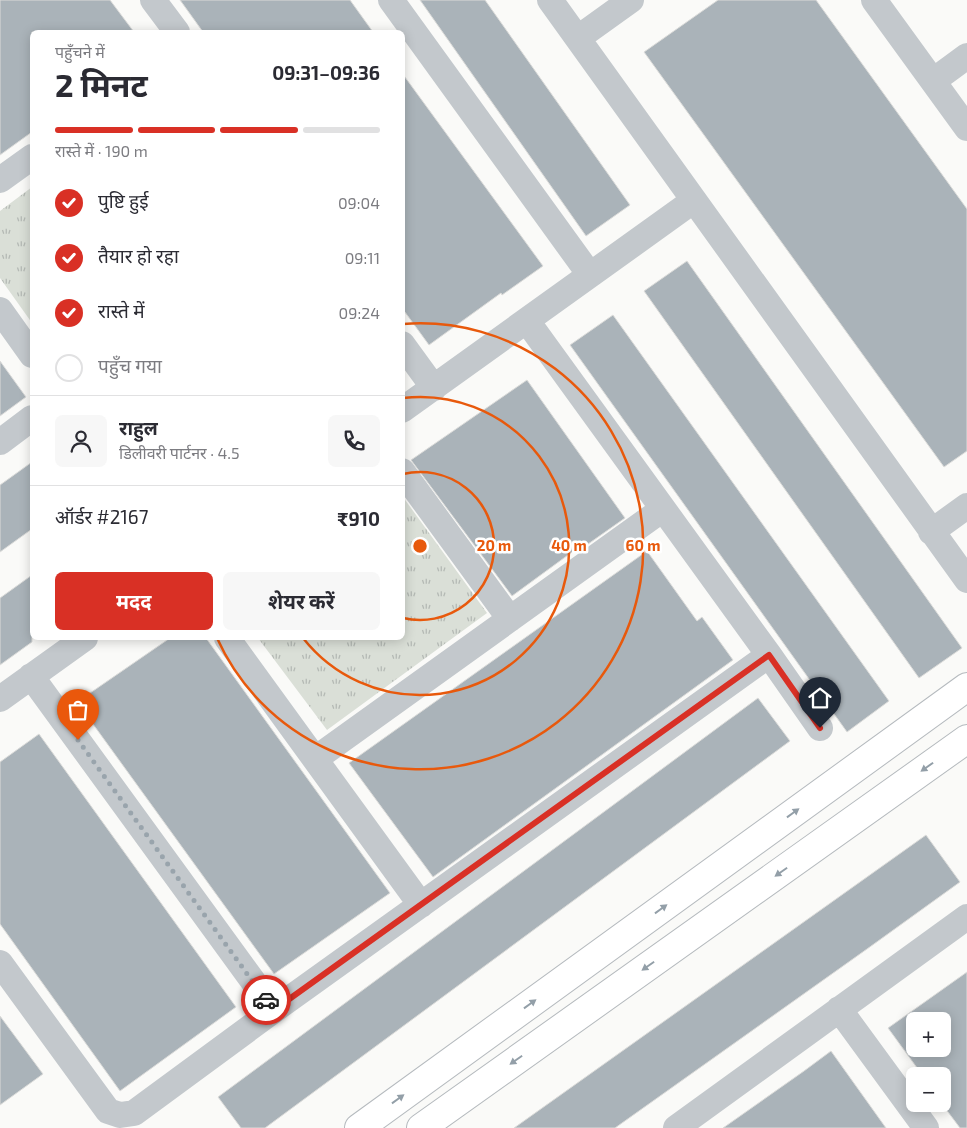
<!DOCTYPE html>
<html lang="hi">
<meta charset="utf-8">
<style>
body{margin:0;font-family:"Exo 2","Noto Sans Devanagari",sans-serif;background:#f7f7f7;color:#2b2b33;height:100vh;display:flex;flex-direction:column;font-size:19px;white-space:nowrap}
*{box-sizing:border-box;margin:0}
p{font-size:16px;color:#7c7c81}
.icon{flex:none;width:28px;height:28px;fill:none;stroke:currentColor;stroke-width:2;stroke-linecap:round;stroke-linejoin:round}
.map{position:relative;flex:1;overflow:hidden}
.drawer{position:absolute;left:30px;top:30px;width:375px;height:610px;display:flex;flex-direction:column;background:#fff;border-radius:8px;box-shadow:0 2px 12px #0003}
.drawer>*{flex:none}
.controls{position:absolute;left:906px;top:1012px;display:grid;gap:10px}
.controls a{display:grid;place-items:center;width:45px;height:45px;border-radius:8px;background:#fff;box-shadow:0 2px 12px #0003;font-size:25px}
.pin{position:absolute;display:grid;place-items:center;width:42px;height:42px;color:#fff;margin:-51px -21px;border-radius:50% 50% 50% 0;rotate:-45deg;box-shadow:0 0 5px #0007}
.pin .icon{rotate:45deg}
.courier{position:absolute;display:grid;place-items:center;width:50px;height:50px;margin:-25px;border:4px solid #d93025;border-radius:50%;background:#fff;color:#222;box-shadow:0 1px 6px #0007}
.summary em{font-style:normal;font-weight:700}
.summary div{display:flex;flex-direction:column-reverse}
.summary{display:flex;align-items:center;justify-content:space-between;height:85px;padding:0 25px}
h1{font-size:32px;font-weight:700;line-height:38px}
.bar{display:grid;grid-template-columns:repeat(4,1fr);gap:8px 5px;align-content:center;height:60px;padding:0 25px}
.bar i{height:6px;border-radius:4px;background:#e1e1e2}
.bar .selected{background:#d93025}
.bar p{grid-column:span 4}
.line{display:flex;align-items:center;gap:12px;padding:0 25px;border-top:1px solid #e1e1e2}
.line div{flex:1}
.round{display:grid;place-items:center;flex:none;width:52px;height:52px;border-radius:8px;background:#f7f7f7}
ol{padding:0 25px;list-style:none}
li{display:flex;align-items:center;gap:15px;height:55px}
li p{margin-inline-start:auto}
li .icon{padding:5px;border-radius:50%;background:#d93025;color:#fff;stroke-width:4}
li:last-child{color:#7c7c81}
li i{width:28px;height:28px;border:2px solid #e1e1e2;border-radius:50%}
.cta{display:flex;gap:10px;margin-top:auto;padding:10px 25px}
.cta a{flex:1;height:58px;border-radius:8px;background:#d93025;color:#fff;font-size:20px;font-weight:700;line-height:58px;text-align:center}
.cta a+a{background:#f7f7f7;color:#2b2b33}
.map>svg:first-child{display:block}
.park{fill:url(#park-tufts)}
.building{fill:#aab3b9;stroke:#dcdcda;fill-rule:evenodd}
.lines{fill:none;stroke-linecap:round;stroke-linejoin:round}
.major-casing{stroke:#b5babe;stroke-width:30}
.minor{stroke:#c3c8cc;stroke-width:26}
.major{stroke:#fff;stroke-width:28}
.oneway{fill:#939fa8}
.done{stroke:#99a4ac;stroke-width:5;stroke-dasharray:0 9}
.route{stroke:#d93025;stroke-width:6}
.ring{fill:none;stroke:#e8590c;stroke-width:2.5}
.centre{fill:#e8590c;stroke:#fff;stroke-width:2.5}
.ring-label{font-size:15px;text-anchor:middle;font-weight:bold;fill:#e8590c;stroke:#fff;stroke-width:5;stroke-linejoin:round;paint-order:stroke}
</style>
<div class="map">
<svg width="967" height="1128" viewBox="0 0 967 1128">
<defs>
<pattern id="park-tufts" width="24" height="20" patternUnits="userSpaceOnUse" patternTransform="scale(1.25)"><rect width="24" height="20" fill="#dadfd7"/><path d="M3 7l-1-3M5 7V3M7 7l1-3M15 17l-1-3M17 17v-4M19 17l1-3" fill="none" stroke="#b4b9b4"/></pattern>
</defs>
<rect width="100%" height="100%" fill="#fafaf8"/>
<!-- park -->
<path class="park" d="M32,187V323L0,278V211Z
M403,497L487,613L327,730L258,638H402Z"/>
<!-- building -->
<path class="building" d="M0,0H110L134,32H32V132L0,155Z
M180,0H350L373,32H203Z
M420,0H485L630,205L586,236Z
M718,0H816L967,209V451L944,467L644,52Z
M402,73L543,266L502,295L501,293L429,345L402,308Z
M687,261L962,648L919,678L644,291Z
M613,315L889,701L847,732L570,345Z
M0,361L26,397L0,416Z
M527,380L625,518L581,549L579,547L512,596L411,460Z
M32,462V529L0,552V485Z
M647,551L697,621L702,617L733,660L433,877L349,763Z
M32,575V642L0,665V598Z
M170,638H206L390,893L274,974L77,702Z
M758,698L790,741L265,1128H241L218,1097Z
M39,734L236,1007L120,1091L0,924V762Z
M926,835L960,882L867,949L615,1128H514Z
M967,972V1128H960L942,1104V1076H923L888,1028ZM915,1021H942V1049H915Z
M0,1016L43,1074L0,1105Z
M831,1051L886,1128H723L804,1071Z"/>
<g class="lines">
<defs>
<path id="major" d="M359,1128L967,687
M421,1128L967,739"/>
</defs>
<!-- major casing -->
<use href="#major" class="major-casing"/>
<!-- minor -->
<path class="minor" d="M153,0L177,32
M391,0L590,275
M550,0L967,580
M874,0L967,128
M578,38L631,0
M933,81L967,56
M0,180L32,157
M0,310L32,355
M527,321L769,655L820,728
M402,344L434,388
M402,410L693,201
M0,442L32,418
M402,471L510,619
M931,532L967,506
M227,638L421,905
M31,676L274,1010
M0,699L85,638
M315,759L663,509
M0,963L108,1111L120,1115L134,1113L274,1010L769,655
M839,1009L926,1128
M676,1128L967,917"/>
<!-- major -->
<use href="#major" class="major"/>
</g>
<!-- one-way arrows -->
<defs><path id="oneway-solid" d="M-6-.8H1V-3.2L6.5 0L1 3.2V.8H-6Z" transform="scale(1.25)"/></defs>
<g class="oneway">
<use href="#oneway-solid" transform="translate(927 767) rotate(145)"/>
<use href="#oneway-solid" transform="translate(793 813) rotate(-36)"/>
<use href="#oneway-solid" transform="translate(781 872) rotate(145)"/>
<use href="#oneway-solid" transform="translate(661 909) rotate(-36)"/>
<use href="#oneway-solid" transform="translate(648 966) rotate(145)"/>
<use href="#oneway-solid" transform="translate(530 1004) rotate(-36)"/>
<use href="#oneway-solid" transform="translate(516 1060) rotate(145)"/>
<use href="#oneway-solid" transform="translate(398 1099) rotate(-36)"/>
</g>
<g class="lines">
<!-- done -->
<path class="done" d="M78,740L266,1000"/>
<!-- route -->
<path class="route" d="M266,1000L274,1010L769,655L820,728"/>
</g>
<!-- distance rings -->
<g class="ring">
<path d="M403 474A74 74 0 1 1 403 618"/>
<path d="M403 398A149 149 0 1 1 303 638"/>
<path d="M403 324A223 223 0 1 1 217 638"/>
</g>
<circle cx="420" cy="546" r="8" class="centre"/>
<g class="ring-label">
<text x="494" y="551">20 m</text>
<text x="569" y="551">40 m</text>
<text x="643" y="551">60 m</text>
</g>
</svg>
<div class="controls">
<a>+</a>
<a>−</a>
</div>
<div class="pin" style="left:78px;top:740px;background:#ea580c"><svg class="icon" aria-label="bag" viewBox="0 0 24 24"><path d="M5 8h14l-1 12H6zM9 8a3 3 0 0 1 6 0"/></svg></div>
<div class="pin" style="left:820px;top:728px;background:#1f2937"><svg class="icon" aria-label="home" viewBox="0 0 24 24"><path d="M3 11l9-7 9 7M6 9v11h12V9"/></svg></div>
<div class="courier" style="left:266px;top:1000px"><svg class="icon" aria-label="car" viewBox="0 0 24 24"><path d="M5 17H2v-5l4-1 3-4h7l3 4 3 1v5h-3M9 17h6M6 11h13"/><circle cx="7" cy="17" r="2"/><circle cx="17" cy="17" r="2"/></svg></div>
<section class="drawer">
<div class="summary"><div><h1>2 मिनट</h1><p>पहुँचने में</p></div><em>09:31–09:36</em></div>
<div class="bar"><i class="selected"></i><i class="selected"></i><i class="selected"></i><i></i><p>रास्ते में · 190 m</p></div>
<ol>
<li><svg class="icon" aria-label="check" viewBox="0 0 24 24"><path d="M5 12l5 5 9-10"/></svg>पुष्टि हुई<p>09:04</p></li>
<li><svg class="icon" aria-label="check" viewBox="0 0 24 24"><path d="M5 12l5 5 9-10"/></svg>तैयार हो रहा<p>09:11</p></li>
<li><svg class="icon" aria-label="check" viewBox="0 0 24 24"><path d="M5 12l5 5 9-10"/></svg>रास्ते में<p>09:24</p></li>
<li><i></i>पहुँच गया</li>
</ol>
<div class="line" style="height:90px"><a class="round"><svg class="icon" aria-label="person" viewBox="0 0 24 24"><circle cx="12" cy="8" r="4"/><path d="M4 21q1-7 8-7t8 7"/></svg></a><div><b>राहुल</b><p>डिलीवरी पार्टनर · 4.5</p></div><a class="round"><svg class="icon" aria-label="phone" viewBox="0 0 24 24"><path d="M5 4h4l2 5-3 2q2 4 5 5l2-3 5 2v4C11 20 4 13 5 4z"/></svg></a></div>
<div class="line" style="height:65px"><div>ऑर्डर #2167</div><b>₹910</b></div>
<div class="cta"><a>मदद</a><a>शेयर करें</a></div>
</section>
</div>
